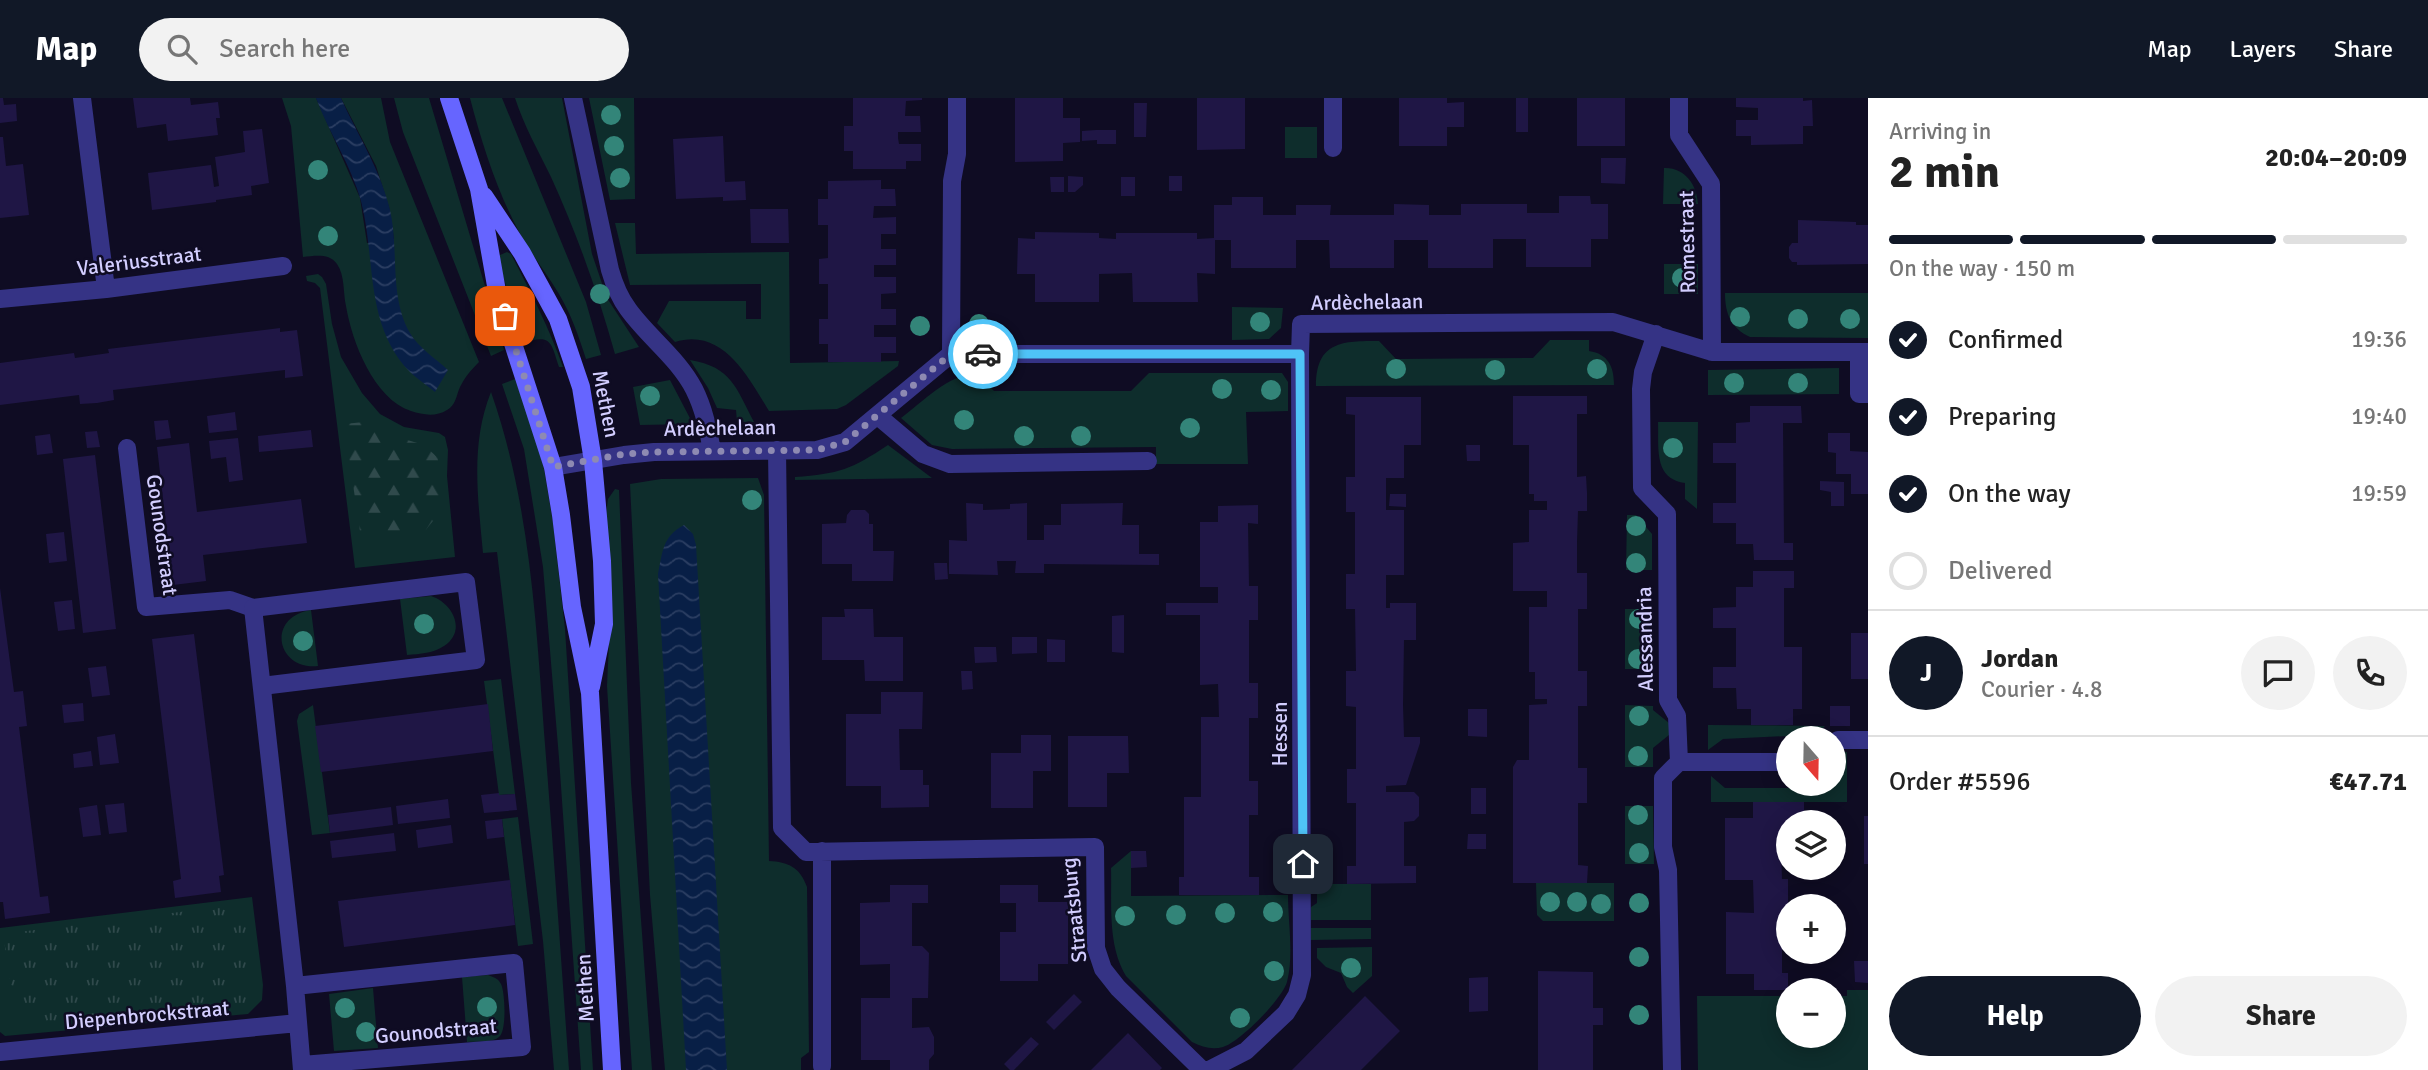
<!DOCTYPE html>
<meta charset="utf-8">
<style>
body{margin:0;font-family:Signika,sans-serif;background:#f2f2f2;color:#222;height:100vh;display:flex;flex-direction:column;font-size:26px;white-space:nowrap}
*{box-sizing:border-box;margin:0}
p{font-size:23px;color:#767676}
.icon{flex:none;width:38px;height:38px;fill:none;stroke:currentColor;stroke-width:2;stroke-linecap:round;stroke-linejoin:round}
.map{position:relative;flex:1;overflow:hidden}
.side{display:flex;flex-direction:column;background:#fff;width:560px}
.side>*{flex:none}
.needle{width:46px;rotate:160deg}
.controls{position:absolute;left:1776px;top:628px;display:grid;gap:14px}
.controls a{display:grid;place-items:center;width:70px;height:70px;border-radius:50%;background:#fff;box-shadow:0 4px 18px #0003;font-size:35px}
.pin{position:absolute;display:grid;place-items:center;width:60px;height:60px;color:#fff;margin:-30px;border-radius:14px;box-shadow:0 4px 10px #0006}
.courier{position:absolute;display:grid;place-items:center;width:70px;height:70px;margin:-35px;border:5px solid #4fc3f7;border-radius:50%;background:#fff;color:#222;box-shadow:0 2px 9px #0007}
.headline em{font-style:normal;font-weight:700}
.headline div{display:flex;flex-direction:column-reverse}
.headline{display:flex;align-items:center;justify-content:space-between;height:119px;padding:0 21px}
h1{font-size:46px;font-weight:700;line-height:52px}
.bar{display:grid;grid-template-columns:repeat(4,1fr);gap:10px 7px;align-content:center;height:84px;padding:0 21px}
.bar i{height:9px;border-radius:5px;background:#e0e0e0}
.bar .current{background:#111827}
.bar p{grid-column:span 4}
.line{display:flex;align-items:center;gap:18px;padding:0 21px;border-top:2px solid #e0e0e0}
.line div{flex:1}
.round{display:grid;place-items:center;flex:none;width:74px;height:74px;border-radius:37px;background:#f2f2f2}
ol{padding:0 21px;list-style:none}
li{display:flex;align-items:center;gap:21px;height:77px}
li p{margin-inline-start:auto}
li .icon{padding:7px;border-radius:50%;background:#111827;color:#fff;stroke-width:4}
li:last-child{color:#767676}
li i{width:38px;height:38px;border:4px solid #e0e0e0;border-radius:50%}
.action{display:flex;gap:14px;margin-top:auto;padding:14px 21px}
.action a{flex:1;height:80px;border-radius:42px;background:#111827;color:#fff;font-size:28px;font-weight:700;line-height:80px;text-align:center}
.action a+a{background:#f2f2f2;color:#222}
header{display:flex;align-items:center;gap:42px;box-sizing:border-box;height:98px;padding:0 35px;background:#111827;color:#fff}
header strong{font-size:33px}
nav{display:flex;gap:38px;margin-inline-start:auto;font-size:24px}
.search{width:490px;height:63px;background:#f2f2f2;display:flex;align-items:center;gap:18px;box-sizing:border-box;padding:0 24px;border-radius:38px;color:#767676;font-size:26px}
main{display:flex;flex:1;min-height:0}
.map>svg:first-child{display:block}
.grass{fill:#0e2d2c}
.forest{fill:url(#forest-firs)}
.park{fill:url(#park-tufts)}
.water{fill:url(#water-waves)}
.building{fill:#1f1645}
.lines{fill:none;stroke-linecap:round;stroke-linejoin:round}
.lane{stroke:#353385;stroke-width:18}
.street{stroke:#353385;stroke-width:18}
.secondary{stroke:#6665ff;stroke-width:18}
.tree{fill:#338579}
.done{stroke:#8e8ab2;stroke-width:7;stroke-dasharray:0 12.6}
.route{stroke:#4fc3f7;stroke-width:9}
.labels{text-anchor:middle;stroke-width:5;stroke-linejoin:round;paint-order:stroke}
.street-label{font-size:21px;fill:#d3ceff;stroke:#0f0c23}
</style>
<header>
<strong>Map</strong>
<div class="search"><svg class="icon" aria-label="search" viewBox="0 0 24 24"><circle cx="10" cy="10" r="6"/><path d="M15 15l6 6"/></svg>Search here</div>
<nav><a>Map</a><a>Layers</a><a>Share</a></nav>
</header>
<main>
<div class="map">
<svg width="1868" height="972" viewBox="0 0 1868 972">
<defs>
<pattern id="forest-firs" width="22" height="20" patternUnits="userSpaceOnUse" patternTransform="scale(1.75)"><rect width="22" height="20" fill="#0e2d2c"/><path d="M5 1l3.5 6h-7zM16 11l3.5 6h-7z" fill="#304a4c"/></pattern>
<pattern id="park-tufts" width="24" height="20" patternUnits="userSpaceOnUse" patternTransform="scale(1.75)"><rect width="24" height="20" fill="#0e2d2c"/><path d="M3 7l-1-3M5 7V3M7 7l1-3M15 17l-1-3M17 17v-4M19 17l1-3" fill="none" stroke="#304a4c"/></pattern>
<pattern id="water-waves" width="16" height="10" patternUnits="userSpaceOnUse" patternTransform="scale(1.75)"><rect width="16" height="10" fill="#081f46"/><path d="M0 5q4-4 8 0t8 0" fill="none" stroke="#2b3e62"/></pattern>
</defs>
<rect width="100%" height="100%" fill="#0f0c23"/>
<!-- grass -->
<path class="grass" d="M282,0H316L360,100L367,145L394,141L389,109L376,68L341,0H381L390,44L479,264C471,272 465,279 460,289C456,298 456,307 447,312C436,319 423,317 411,313C374,301 352,244 346,208C343,195 345,177 337,166C329,155 315,158 303,159L291,28Z
M394,0H429L504,252L491,258L403,34Z
M470,0H502L586,204L601,257L586,261C579,239 571,216 559,196C546,174 530,155 518,132C496,90 482,46 470,0Z
M515,0H562L592,156L607,200L639,249L615,256C598,195 577,136 551,79C538,52 524,28 515,0Z
M589,0H634L635,101L610,102Z
M1285,29H1317V60H1285Z
M1664,70C1684,69 1697,86 1698,106H1663Z
M615,125H635L636,156L789,154L790,265L899,263L898,268L846,307L837,311L769,313C748,279 723,229 675,244L657,225L669,203H746V221H761V186L630,187Z
M507,154L511,156C530,193 549,229 563,269H559C551,245 552,235 523,245L498,161L500,157Z
M1664,166H1698V196H1664Z
M318,176L322,179L326,186L332,226L341,259L362,295L380,316L404,329L439,335L445,339L448,352L447,378L455,459L355,470L320,190L315,185L307,183L306,178Z
M1725,195H1868V240L1750,239C1731,230 1725,216 1725,195Z
M1232,209L1283,210L1281,230L1269,241L1232,242Z
M1550,242H1589V253C1608,256 1614,268 1614,287L1316,288C1316,243 1343,243 1379,243L1396,261L1533,260Z
M690,262C732,269 736,290 754,324H737L736,312L717,310L708,290Z
M1839,270V296L1708,297V272Z
M1149,275H1282L1288,284V313L1246,314L1248,366H1156V349L952,351L932,347L901,320C924,303 949,275 978,276L994,293H1131Z
M515,281L533,330L544,371L553,425L565,531L593,972H581L559,660L543,469L524,351L502,286Z
M670,282L693,326L640,327L633,289Z
M491,294C529,402 536,520 544,634C553,746 561,859 569,972H554L543,843L497,454L483,455C478,401 470,346 491,294Z
M1658,324H1698L1697,411L1685,401V385C1653,381 1659,349 1658,324Z
M888,347L932,380L795,382V379C839,376 852,371 888,347Z
M758,380L764,397L769,763C788,764 800,769 807,789L809,954L801,960V972H665L650,797L630,386L661,381Z
M615,391L619,392L631,685L652,972H632L607,588L611,500L606,416L608,401Z
M1627,417H1636L1652,436V472H1626Z
M431,498C453,505 467,533 444,548C434,555 420,556 407,557L400,501Z
M1625,511H1652L1653,571H1625Z
M311,512L318,568C276,572 266,519 311,512Z
M501,581L515,696L499,697L484,583Z
M313,607L330,735L312,737L297,623L299,616Z
M1625,607L1653,608V612L1669,625V637L1653,650V669H1625Z
M1708,627L1825,628L1813,640H1790L1788,638L1723,641L1708,652Z
M1845,654H1847V704H1711V678L1725,690H1789L1793,686H1834V664Z
M1625,708H1653L1654,766H1625Z
M518,719L533,846L518,848L502,721Z
M1131,753V798L1288,797C1288,824 1294,857 1287,884C1282,901 1240,944 1223,949C1212,952 1202,949 1192,944L1126,878C1107,847 1112,805 1111,770Z
M1536,785H1614V823H1543L1537,817Z
M1317,786H1371V822H1311V809L1317,805Z
M252,799L263,887L262,902L248,916L5,938L0,934V830Z
M1311,830H1371V841L1311,842Z
M1372,849V878L1353,895L1347,889L1341,875L1326,869L1317,860V850Z
M488,877C493,879 498,880 501,886C505,894 507,933 499,939C492,945 476,943 467,944L462,879Z
M373,890L378,950L334,953L329,896Z
M1847,892H1868V972H1698L1697,898H1788V938H1834V898H1847Z"/>
<!-- forest -->
<path class="forest" d="M374,323L394,338L424,347L438,360L440,414L425,433L361,440L344,326Z"/>
<!-- park -->
<path class="park" d="M244,806L254,896L240,910L18,933L3,836Z"/>
<!-- water -->
<path class="water" d="M316,0H341C357,36 379,69 389,108C400,149 388,197 410,235C418,249 436,261 448,272L435,294C427,287 417,281 410,274C364,227 376,160 361,103C351,67 329,35 316,0Z
M684,427L693,436L696,447L727,972H686L658,476C663,453 662,439 684,427Z"/>
<!-- building -->
<path class="building" d="M0,0H3L4,7L16,6L17,23L0,25Z
M133,0H190L191,7L218,4L220,20H216L218,37L168,43L166,26L137,30Z
M853,0H922V2L906,3L905,18H920L921,34H898V40L899,46H921V63H906V71H853V53H844V28H853Z
M1015,0H1063V20H1080V44L1063,45V63L1015,64Z
M1197,0H1245V51L1197,52Z
M1399,0H1447V5L1464,4V29H1447V48H1399Z
M1516,0H1528V34H1516Z
M1577,0H1625V48H1577Z
M1736,0H1803V3L1812,2L1813,28H1803V46L1751,47V38H1736V22H1758V10L1736,9Z
M1134,5H1147L1146,39H1134Z
M262,31L269,85L251,88L252,97L216,102V104L152,112L148,75L211,67L214,89L219,88L215,59L245,54L243,33Z
M1096,32H1116V46H1097V42L1082,43V33Z
M723,38L725,84L745,83L746,102L723,103V99L676,101L673,41Z
M0,39H3L6,68L23,66L29,117L0,120Z
M1601,60H1626L1625,86L1601,85Z
M1068,78L1083,79V87L1075,94H1068Z
M1169,78H1182V93H1169Z
M1050,79H1064V94H1051Z
M1121,79H1135V98H1121Z
M881,82V91H895L896,108H874L873,120L896,119V136H881V151H896V167H874V179H896V195L881,196V211H896V227H874V239H896V255H881V264H828V246H819V221H828V186H819V161L828,160V127H818V101H828V83Z
M1559,98H1590L1591,106H1608V141H1591V169H1526V141H1493V170H1428V142H1394V170H1330L1329,142H1296V170H1231V142H1215V176L1197,175L1198,204H1133L1132,175L1099,176V204H1035V176H1017L1018,140L1035,141V134L1099,135V140L1116,141V135H1197V141L1214,140V107H1232V99H1263V117H1296V107H1331L1330,117H1394V106L1429,107V117H1461V106H1527V115H1559Z
M750,111H788L789,145H751Z
M1798,122L1856,124V127H1868V166L1797,167V164H1792L1789,160V149L1792,145H1798Z
M280,230V234L297,232L303,278L285,280V272L113,292L114,302L97,305L80,306L79,297L0,307V265L74,255L75,260L109,255L108,251Z
M1513,298H1587V316H1577V379L1586,378L1587,395V413H1578L1577,444V475H1587V511H1578V573H1587V608H1578V670H1587V705H1578V767L1588,768L1587,785H1513V669L1517,662H1529V607L1547,606V601H1535V574H1529V509H1547V493H1513V445L1529,444V412H1547V403H1534V396H1529V347H1513Z
M1346,299H1421V347H1404V380H1386V412H1404V477H1386V510H1390V505H1416V542H1404L1403,607L1404,639H1420V645L1406,687L1386,688V694H1414L1419,699V718L1414,723L1404,724V768H1416V785L1347,786V768H1356V705H1347V671H1356V609L1346,608V573H1356L1355,511H1346V476H1355V414H1346V379H1355V317L1346,316Z
M1750,308H1801L1802,325H1783L1784,445H1793V462H1754L1753,446H1736V425H1713V405H1736V365H1713V345H1736V325L1750,324Z
M235,314L237,332L209,335L207,318Z
M168,322L171,340L156,342L154,323Z
M311,332L313,349L259,354L258,338Z
M97,333L100,349L87,350L85,334Z
M1828,335H1850V353L1868,354V396H1851V376H1836V355L1828,354Z
M50,336L53,355L37,357L35,338Z
M238,340L243,382L229,384L226,359L211,361L209,343Z
M189,345L197,414L301,401L307,445L203,457L206,483L173,487L157,349Z
M1466,347H1480V363H1467Z
M95,357L116,531L83,535L63,361Z
M1820,383L1844,384V408H1831V394L1820,392Z
M1390,396H1406V409L1389,408Z
M966,405L983,406V412L1010,411V406L1027,405V442H1044V427H1061V406L1123,405L1122,427H1139V456H1159V467L1044,466V475H1015L1016,463H997L998,477L949,476V442L967,443Z
M1258,407V426L1248,425L1249,488H1258V522H1249V585H1258V620H1249V683H1258V717H1249V779H1259V797H1179V779H1184V699H1201V619H1219L1218,586L1200,587V517H1166V505H1218V489H1200V424H1218V408Z
M851,412H865L869,416V426H873V453H894L893,483H852V466H822V426L846,425L847,417Z
M64,434L67,463L49,465L46,436Z
M934,465H947L948,481L935,482Z
M1753,473H1794V490H1784V549H1802V611H1793V627H1751V611H1737L1736,590H1713V569H1736V530H1713V510L1736,509V489H1753Z
M0,490L14,594L23,593L27,628L19,629L40,799L48,798L50,815L5,821L3,804H0Z
M72,502L75,531L58,533L54,504Z
M844,511H873L874,539H903V583H865L864,562H822V519H845Z
M1124,517V555L1112,554V518Z
M1851,535H1868V581H1851Z
M194,536L224,777L219,778L221,794L175,800L173,783L181,781L152,541Z
M1012,539H1037V555L1012,556Z
M1047,541L1065,542V564H1047Z
M974,549H996L997,564L975,565Z
M106,568L110,597L92,599L88,570Z
M961,573H972L973,591L962,592Z
M881,594H923L922,631H899L900,672H923V687H929V709L881,710V688H846V616H881Z
M83,605L84,623L64,625L62,607Z
M488,606L493,653L321,674L315,628Z
M1830,608H1850V628H1830Z
M1468,611H1487V639L1468,638Z
M115,636L119,665L100,667L97,639Z
M1021,637H1051V673H1033V710H991V655H1021Z
M1068,638H1128L1129,675H1107V709H1068Z
M91,653L93,668L74,670L73,656Z
M1471,690H1486V716H1471Z
M499,695V697L515,696L517,712L484,715L481,697Z
M448,701L450,720L398,726L396,708Z
M1753,704H1804V721H1798V724H1788V751H1781L1782,781H1788V815H1782V875H1788V892H1754V876H1726V814L1754,815L1753,782H1725V720H1753Z
M124,705L127,734L109,736L105,707Z
M97,707L101,737L83,739L79,710Z
M391,709L393,727L330,735L328,717Z
M1864,718H1868V766H1864Z
M502,721L504,739L487,741L485,723Z
M451,727L453,745L418,750L416,732Z
M394,735L396,753L332,760L330,743Z
M1468,736H1486V751H1467Z
M1131,753H1146L1147,769L1131,770Z
M510,782L515,827L344,849L338,803Z
M890,787H928V805H912V848H922L929,855L928,900H912V930L929,929L934,939V956L929,962V972H890V962H861V900H890V866L860,867V805L890,804Z
M1000,787H1038V804H1068V866H1038V883H1000V834H1016V805H1000Z
M1854,863H1868V885L1855,884Z
M1538,873L1593,874V910H1603V927H1593V972H1538Z
M1488,879V913L1469,914V880Z
M1074,896L1082,904L1054,932L1046,924Z
M1365,898L1400,933L1361,972H1292Z
M1128,935L1162,970L1160,972H1091Z
M1031,939L1039,946L1014,972H1010L1004,966Z"/>
<g class="lines">
<!-- lane -->
<path class="lane" d="M127,350L146,509L230,502L253,510"/>
<!-- street -->
<path class="street" d="M82,0L106,191
M573,0L610,172C614,186 619,199 628,211C648,239 678,260 694,291C704,311 708,331 712,353
M1333,0V50
M1679,0V37L1711,86L1712,254
M0,201L106,191L283,168
M1656,236L1643,274L1641,291L1642,390L1667,416L1668,602L1677,618L1679,664L1663,680V749L1668,772L1672,972
M1859,254V296H1868
M951,256L952,83L957,56V0
M878,318L923,356L950,366L1148,363
M777,352L782,730L806,754L1095,749L1096,850L1103,871L1118,890L1202,972
M553,369L624,357L654,354L817,352L845,344L951,256H1300L1301,226L1613,224L1712,254H1868
M262,588L476,562L466,484L253,510L295,888L302,972
M1834,645L1838,642H1868
M1679,664H1788
M822,753V968
M295,888L514,865L522,949L302,967
M0,954L298,925
M1209,972L1246,953L1286,915L1297,897L1302,877L1300,256"/>
<!-- secondary -->
<path class="secondary" d="M449,0L479,91L498,199L553,369L561,417L572,509L590,595L612,972
M484,98L522,155L558,221L581,289L593,363L602,463L604,526L591,589"/>
</g>
<!-- trees -->
<g class="tree">
<circle cx="611" cy="17" r="10"/>
<circle cx="614" cy="48" r="10"/>
<circle cx="318" cy="72" r="10"/>
<circle cx="620" cy="80" r="10"/>
<circle cx="328" cy="138" r="10"/>
<circle cx="1682" cy="180" r="10"/>
<circle cx="600" cy="196" r="10"/>
<circle cx="1740" cy="219" r="10"/>
<circle cx="1798" cy="221" r="10"/>
<circle cx="1850" cy="221" r="10"/>
<circle cx="1260" cy="224" r="10"/>
<circle cx="979" cy="226" r="10"/>
<circle cx="920" cy="228" r="10"/>
<circle cx="1396" cy="271" r="10"/>
<circle cx="1597" cy="271" r="10"/>
<circle cx="1495" cy="272" r="10"/>
<circle cx="1734" cy="285" r="10"/>
<circle cx="1798" cy="285" r="10"/>
<circle cx="1222" cy="291" r="10"/>
<circle cx="1271" cy="292" r="10"/>
<circle cx="650" cy="298" r="10"/>
<circle cx="964" cy="322" r="10"/>
<circle cx="1190" cy="330" r="10"/>
<circle cx="1024" cy="338" r="10"/>
<circle cx="1081" cy="338" r="10"/>
<circle cx="1673" cy="350" r="10"/>
<circle cx="752" cy="402" r="10"/>
<circle cx="1636" cy="428" r="10"/>
<circle cx="1636" cy="465" r="10"/>
<circle cx="1639" cy="521" r="10"/>
<circle cx="424" cy="526" r="10"/>
<circle cx="303" cy="543" r="10"/>
<circle cx="1638" cy="561" r="10"/>
<circle cx="1639" cy="618" r="10"/>
<circle cx="1638" cy="658" r="10"/>
<circle cx="1638" cy="717" r="10"/>
<circle cx="1639" cy="755" r="10"/>
<circle cx="1550" cy="804" r="10"/>
<circle cx="1577" cy="804" r="10"/>
<circle cx="1639" cy="805" r="10"/>
<circle cx="1601" cy="806" r="10"/>
<circle cx="1273" cy="814" r="10"/>
<circle cx="1225" cy="815" r="10"/>
<circle cx="1176" cy="817" r="10"/>
<circle cx="1125" cy="818" r="10"/>
<circle cx="1639" cy="859" r="10"/>
<circle cx="1351" cy="870" r="10"/>
<circle cx="1274" cy="873" r="10"/>
<circle cx="487" cy="909" r="10"/>
<circle cx="345" cy="910" r="10"/>
<circle cx="1639" cy="917" r="10"/>
<circle cx="1240" cy="920" r="10"/>
<circle cx="366" cy="934" r="10"/>
</g>
<g class="lines">
<!-- done -->
<path class="done" d="M505,218L553,369L624,356L654,354L817,352L845,344L951,256H983"/>
<!-- route -->
<path class="route" d="M983,256H1300L1303,766"/>
</g>
<g class="labels">
<!-- street labels -->
<g class="street-label">
<text transform="translate(1687 144) rotate(-91)" y="7">Romestraat</text>
<text transform="translate(139 163) rotate(-7)" y="7">Valeriusstraat</text>
<text transform="translate(1367 204) rotate(-1)" y="7">Ardèchelaan</text>
<text transform="translate(606 306) rotate(79)" y="7">Methen</text>
<text transform="translate(720 330) rotate(-1)" y="7">Ardèchelaan</text>
<text transform="translate(162 437) rotate(82)" y="7">Gounodstraat</text>
<text transform="translate(1645 541) rotate(-91)" y="7">Alessandria</text>
<text transform="translate(1280 636) rotate(-90)" y="7">Hessen</text>
<text transform="translate(1074 812) rotate(-96)" y="7">Straatsburg</text>
<text transform="translate(585 890) rotate(-93)" y="7">Methen</text>
<text transform="translate(147 917) rotate(-5)" y="7">Diepenbrockstraat</text>
<text transform="translate(436 933) rotate(-5)" y="7">Gounodstraat</text>
</g>
</g>
</svg>
<div class="controls">
<a><svg class="needle" viewBox="-14 -14 28 28"><path d="M0-13l5 13h-10z" fill="#e53935"/><path d="M0 13l5-13h-10z" fill="#767676"/></svg></a>
<a><svg class="icon" aria-label="layers" viewBox="0 0 24 24"><path d="M12 4l9 5-9 5-9-5zM3 14l9 5 9-5"/></svg></a>
<a>+</a>
<a>−</a>
</div>
<div class="pin" style="left:505px;top:218px;background:#ea580c"><svg class="icon" aria-label="bag" viewBox="0 0 24 24"><path d="M5 8h14l-1 12H6zM9 8a3 3 0 0 1 6 0"/></svg></div>
<div class="pin" style="left:1303px;top:766px;background:#1f2937"><svg class="icon" aria-label="home" viewBox="0 0 24 24"><path d="M3 11l9-7 9 7M6 9v11h12V9"/></svg></div>
<div class="courier" style="left:983px;top:256px"><svg class="icon" aria-label="car" viewBox="0 0 24 24"><path d="M5 17H2v-5l4-1 3-4h7l3 4 3 1v5h-3M9 17h6M6 11h13"/><circle cx="7" cy="17" r="2"/><circle cx="17" cy="17" r="2"/></svg></div>
</div>
<section class="side">
<div class="headline"><div><h1>2 min</h1><p>Arriving in</p></div><em>20:04–20:09</em></div>
<div class="bar"><i class="current"></i><i class="current"></i><i class="current"></i><i></i><p>On the way · 150 m</p></div>
<ol>
<li><svg class="icon" aria-label="check" viewBox="0 0 24 24"><path d="M5 12l5 5 9-10"/></svg>Confirmed<p>19:36</p></li>
<li><svg class="icon" aria-label="check" viewBox="0 0 24 24"><path d="M5 12l5 5 9-10"/></svg>Preparing<p>19:40</p></li>
<li><svg class="icon" aria-label="check" viewBox="0 0 24 24"><path d="M5 12l5 5 9-10"/></svg>On the way<p>19:59</p></li>
<li><i></i>Delivered</li>
</ol>
<div class="line" style="height:126px"><b class="round" style="background:#111827;color:#fff">J</b><div><b>Jordan</b><p>Courier · 4.8</p></div><a class="round"><svg class="icon" aria-label="chat" viewBox="0 0 24 24"><path d="M4 5h16v11H9l-5 4z"/></svg></a><a class="round"><svg class="icon" aria-label="phone" viewBox="0 0 24 24"><path d="M5 4h4l2 5-3 2q2 4 5 5l2-3 5 2v4C11 20 4 13 5 4z"/></svg></a></div>
<div class="line" style="height:91px"><div>Order #5596</div><b>€47.71</b></div>
<div class="action"><a>Help</a><a>Share</a></div>
</section>
</main>
